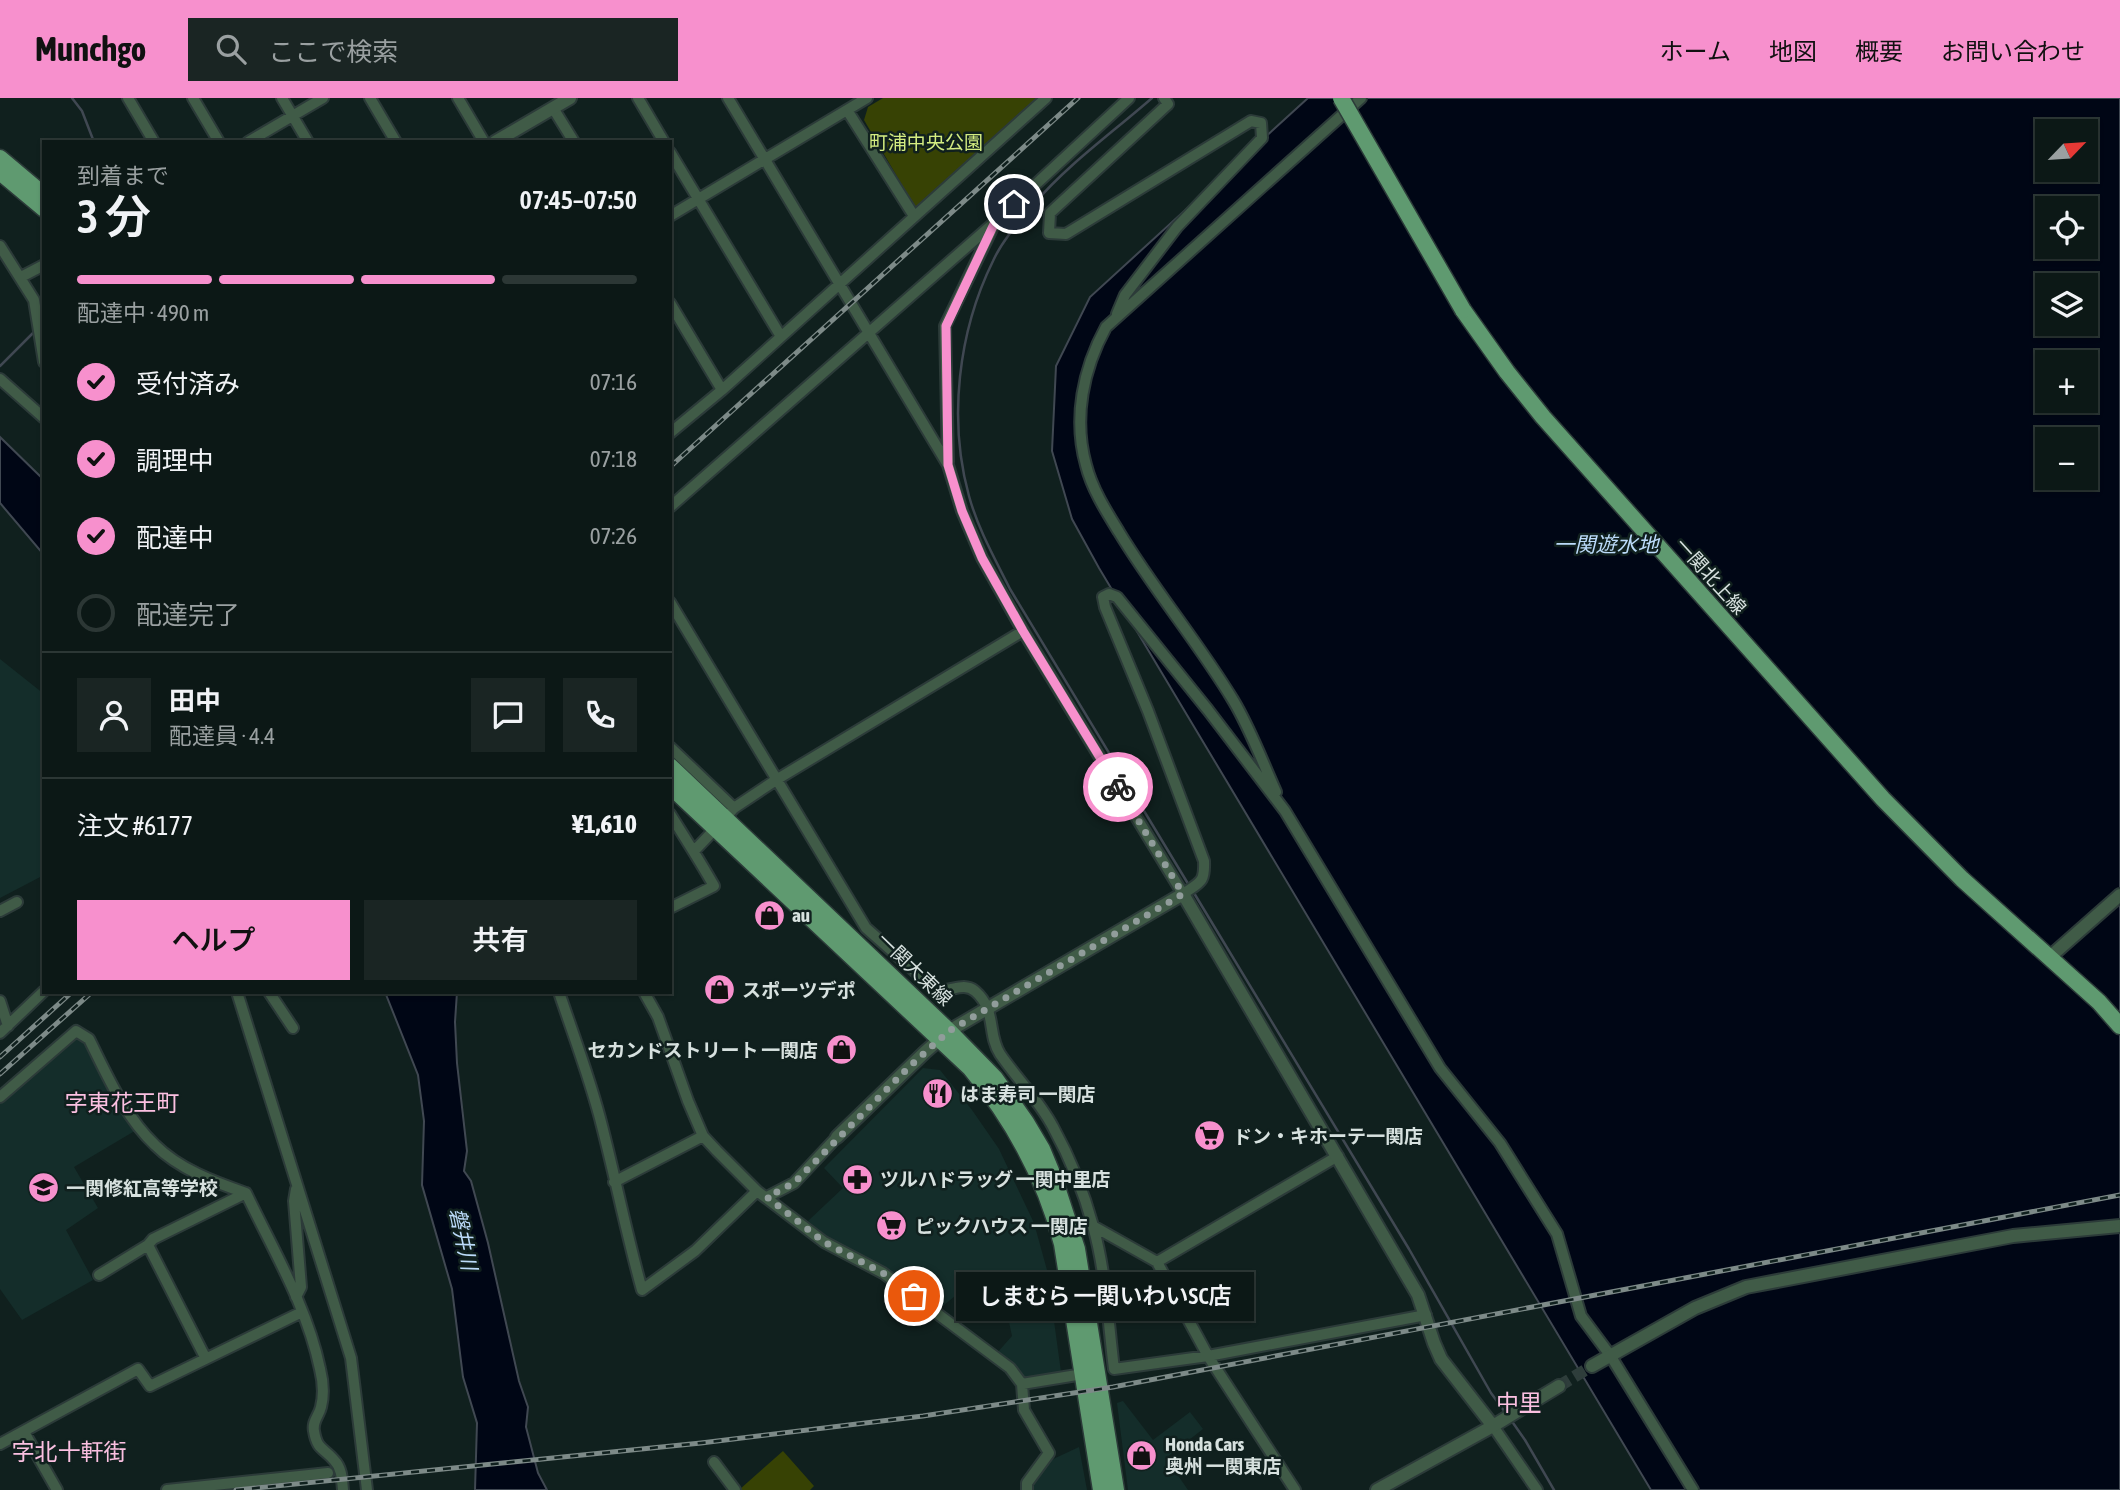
<!DOCTYPE html>
<html lang="ja">
<meta charset="utf-8">
<style>
body{margin:0;font-family:"Asap Condensed","Noto Sans JP",sans-serif;background:#1a2523;color:#f1f3f6;height:100vh;display:flex;flex-direction:column;font-size:26px;white-space:nowrap}
*{box-sizing:border-box;margin:0}
p{font-size:23px;color:#9aa0a1}
.icon{flex:none;width:38px;height:38px;fill:none;stroke:currentColor;stroke-width:2;stroke-linecap:round;stroke-linejoin:round}
.map{position:relative;flex:1;overflow:hidden}
.side{position:absolute;left:42px;top:42px;width:630px;height:854px;display:flex;flex-direction:column;background:#0c1816;border-radius:0px;box-shadow:0 2px 5px #0004,0 0 0 2px #2c3735}
.side>*{flex:none}
.needle{width:46px;rotate:65deg}
.buttons{position:absolute;left:2035px;top:21px;display:grid;gap:14px}
.buttons a{display:grid;place-items:center;width:63px;height:63px;border-radius:0px;background:#0c1816;box-shadow:0 2px 5px #0004,0 0 0 2px #2c3735;font-size:35px}
.pin{position:absolute;display:grid;place-items:center;width:60px;height:60px;color:#fff;margin:-30px;border:4px solid #fff;border-radius:50%;box-shadow:0 2px 7px #0007}
.courier{position:absolute;display:grid;place-items:center;width:70px;height:70px;margin:-35px;border:5px solid #f790cd;border-radius:50%;background:#fff;color:#222;box-shadow:0 2px 9px #0007}
.bubble{position:absolute;height:49px;border-radius:0px;background:#0c1816;box-shadow:0 2px 5px #0004,0 0 0 2px #2c3735;font-size:23px;font-weight:600;line-height:49px;text-align:center}
.headline em{font-style:normal;font-weight:600}
.headline div{display:flex;flex-direction:column-reverse}
.headline{display:flex;align-items:center;justify-content:space-between;height:119px;padding:0 35px}
h1{font-size:46px;font-weight:600;line-height:52px}
.bar{display:grid;grid-template-columns:repeat(4,1fr);gap:10px 7px;align-content:center;height:84px;padding:0 35px}
.bar i{height:9px;border-radius:5px;background:#2c3735}
.bar .active{background:#f790cd}
.bar p{grid-column:span 4}
.line{display:flex;align-items:center;gap:18px;padding:0 35px;border-top:2px solid #2c3735}
.line div{flex:1}
.round{display:grid;place-items:center;flex:none;width:74px;height:74px;border-radius:0px;background:#1a2523}
ol{padding:0 35px;list-style:none}
li{display:flex;align-items:center;gap:21px;height:77px}
li p{margin-inline-start:auto}
li .icon{padding:7px;border-radius:50%;background:#f790cd;color:#111;stroke-width:4}
li:last-child{color:#9aa0a1}
li i{width:38px;height:38px;border:4px solid #2c3735;border-radius:50%}
.action{display:flex;gap:14px;margin-top:auto;padding:14px 35px}
.action a{flex:1;height:80px;border-radius:0px;background:#f790cd;color:#111;font-size:28px;font-weight:600;line-height:80px;text-align:center}
.action a+a{background:#1a2523;color:#f1f3f6}
header{display:flex;align-items:center;gap:42px;box-sizing:border-box;height:98px;padding:0 35px;background:#f790cd;color:#111}
header strong{font-size:33px}
nav{display:flex;gap:38px;margin-inline-start:auto;font-size:24px}
.search{width:490px;height:63px;background:#1a2523;display:flex;align-items:center;gap:18px;box-sizing:border-box;padding:0 24px;border-radius:0px;color:#9aa0a1;font-size:26px}
.map>svg:first-child{display:block}
.built{fill:#142d2a}
.green{fill:#374204}
.water{fill:#000615;stroke:#404852;stroke-width:2;fill-rule:evenodd}
.lines{fill:none;stroke-linecap:round;stroke-linejoin:round}
.stream{stroke:#404852;stroke-width:2.5}
.tertiary-tunnel{stroke:#2e3d3b;stroke-width:12;stroke-dasharray:12 6;stroke-linecap:butt}
.minor-casing{stroke:#2c3b39;stroke-width:14}
.tertiary-casing{stroke:#2c3b39;stroke-width:16}
.primary-casing{stroke:#2c3b39;stroke-width:19}
.minor{stroke:#405b47;stroke-width:10}
.tertiary{stroke:#405b47;stroke-width:12}
.primary{stroke:#5f9a70;stroke-width:16}
.rail-casing{stroke:#7d8a88;stroke-width:5}
.rail{stroke:#10201e;stroke-width:2.5;stroke-dasharray:8;stroke-linecap:butt}
.primary-bridge-casing{stroke:#2c3b39;stroke-width:19;stroke-linecap:butt}
.primary-bridge{stroke:#5f9a70;stroke-width:16}
.done{stroke:#919d9b;stroke-width:7;stroke-dasharray:0 12.6}
.route{stroke:#f790cd;stroke-width:9}
.labels{text-anchor:middle;stroke-width:5;stroke-linejoin:round;paint-order:stroke}
.park-label{font-size:19px;fill:#d3ec81;stroke:#10201e}
.street-label{font-size:19px;fill:#d7e1df;stroke:#10201e}
.poi-label{font-size:19px;font-weight:bold;fill:#d7e1df;stroke:#10201e;text-anchor:start}
.water-label{font-size:21px;font-style:italic;fill:#bcdbfa;stroke:#10201e}
.quarter-label{font-size:23px;fill:#fbc0e1;stroke:#10201e}
</style>
<header>
<strong>Munchgo</strong>
<div class="search"><svg class="icon" aria-label="search" viewBox="0 0 24 24"><circle cx="10" cy="10" r="6"/><path d="M15 15l6 6"/></svg>ここで検索</div>
<nav><a>ホーム</a><a>地図</a><a>概要</a><a>お問い合わせ</a></nav>
</header>
<div class="map">
<svg width="2120" height="1392" viewBox="0 0 2120 1392">
<rect width="100%" height="100%" fill="#10201e"/>
<!-- built -->
<path class="built" d="M0,561L44,596V777L0,800Z
M76,938L87,942L138,1031L74,1069L98,1110L66,1132L93,1182L22,1222L0,1191V1002Z
M923,970L940,972L972,1012L999,1051L1034,1125L1047,1172L1061,1274L1023,1281L997,1255L1012,1238L1009,1224L993,1188L983,1175L938,1212L832,1144L808,1123L843,1090L824,1070Z
M1123,1303L1153,1342L1190,1314L1203,1331L1166,1360L1188,1392H1128L1117,1305Z
M1079,1349L1087,1392H1031V1385L1049,1363Z"/>
<!-- green -->
<path class="green" d="M883,0H1039L916,111L864,22L868,9Z
M783,1353L814,1388L810,1392H739Z"/>
<!-- water -->
<path class="water" d="M1308,0H2120V1392H1651L1099,470L1072,421L1052,353L1056,268L1090,199ZM2048,33H2086V72H2048ZM2048,110H2086V149H2048ZM2048,187H2086V226H2048ZM2048,264H2086V303H2048ZM2048,341H2086V380H2048Z
M0,339L44,382V457L0,405Z
M385,894H457L455,924L457,965L467,1053L464,1073L471,1083L488,1145L519,1283L528,1309L526,1329L538,1375L547,1392H475L477,1325L463,1279L452,1191L422,1087L424,1023L418,977Z"/>
<g class="lines">
<!-- stream -->
<path class="stream" d="M72,0L82,13L94,44
M1152,0C1112,35 1068,66 1033,107C1019,124 1002,143 993,163C958,234 948,322 969,398C978,431 995,461 1010,491L1190,789
M0,268L36,232
M1194,795L1409,1151L1491,1295L1505,1314
M1511,1322L1525,1342L1554,1392"/>
<!-- tertiary-tunnel -->
<path class="tertiary-tunnel" d="M1559,1288L1592,1268"/>
<defs>
<path id="minor" d="M128,0L154,44
M193,0L219,44
M282,0L308,44
M370,0L396,44
M458,0L484,44
M638,0L664,44
M728,0L948,367L962,413L982,460L1023,533L1183,796C1200,784 1205,785 1204,763L1148,613L1105,509L1103,499L1109,496L1117,499L1208,612L1285,713L1440,970L1500,1045L1557,1136L1581,1218L1610,1257L1693,1392
M553,10L574,44
M847,12L914,118
M248,44L323,0
M670,54L780,237
M670,118L867,0
M0,148L34,202L44,264
M21,179L44,167
M670,205L722,292
M1117,216L1125,197L1177,129L1262,40L1261,25L1251,23L1066,136L1049,135L1050,115L1168,6L1164,0
M0,281L44,320
M670,335L722,292L1046,0
M948,364L945,228L993,129
M670,409L995,124L1129,0
M670,504L866,830L935,891C949,896 962,883 975,893C997,912 987,936 1000,956C1017,981 1039,1002 1053,1029C1070,1060 1084,1095 1093,1128C1106,1174 1108,1223 1114,1271L1208,1258L1426,1217
M670,649L734,710
M1276,694C1262,663 1250,630 1233,602C1198,544 1154,492 1119,434C1106,413 1092,391 1086,367C1073,320 1083,271 1106,229L1361,0
M670,716C685,740 700,763 714,788L670,810
M726,719L734,710L776,682L1023,533
M695,752L716,730
M0,813L17,804
M237,894L351,1260L367,1392
M269,894L293,930
M559,894C574,939 591,983 602,1028C616,1083 627,1138 642,1192L695,1153L757,1093
M644,894L658,919L688,1003L703,1038L717,1053L757,1093L824,1144L883,1175L1010,1270L1022,1286L1024,1312L1049,1355L1027,1385V1392
M0,903L8,928
M0,935L44,893
M0,999L76,933L89,941C107,977 125,1019 155,1047C179,1071 214,1084 246,1095C273,1152 307,1208 320,1271C323,1283 324,1297 321,1309C319,1318 312,1323 314,1333C317,1352 324,1350 334,1362C342,1370 342,1382 343,1392
M614,1084L703,1038
M296,1091L294,1103L301,1189L296,1199
M767,1099L794,1085L837,1039
M1093,1128L1157,1164L1208,1258L1295,1392
M1157,1164L1338,1058
M99,1177L148,1147
M205,1259L148,1147L153,1141L246,1095
M1022,1286L1083,1276
M1493,1328L1537,1392
M24,1334L57,1392
M0,1346L138,1271L150,1288L302,1214
M714,1364L735,1392
M167,1392L328,1375"/>
<path id="tertiary" d="M495,44L570,0
M2051,858L2120,797
M837,1039L925,954L949,933L1183,796L1418,1197L1434,1245L1441,1261L1493,1328
M1592,1268L1695,1210L1746,1189L2013,1138L2120,1128
M1377,1392L1493,1328L1559,1288"/>
<path id="primary" d="M0,60L44,97
M0,74L44,111
M1463,212L1507,274L1543,319L1883,701L1962,781L2099,904L2120,928
M670,668L949,933L995,980L1026,1024L1042,1051L1054,1080L1077,1151L1116,1392
M670,688L970,970C1014,1023 1045,1080 1062,1146L1101,1392"/>
</defs>
<!-- minor casing -->
<use href="#minor" class="minor-casing"/>
<!-- tertiary casing -->
<use href="#tertiary" class="tertiary-casing"/>
<!-- primary casing -->
<use href="#primary" class="primary-casing"/>
<!-- minor -->
<use href="#minor" class="minor"/>
<!-- tertiary -->
<use href="#tertiary" class="tertiary"/>
<!-- primary -->
<use href="#primary" class="primary"/>
<defs>
<path id="rail" d="M670,369L1078,0
M0,959L72,894
M0,976L92,894
M236,1392L701,1345L923,1318L1113,1289L2120,1097"/>
</defs>
<!-- rail casing -->
<use href="#rail" class="rail-casing"/>
<!-- rail -->
<use href="#rail" class="rail"/>
<defs>
<path id="primary-bridge" d="M1341,0L1463,212"/>
</defs>
<!-- primary-bridge casing -->
<use href="#primary-bridge" class="primary-bridge-casing"/>
<!-- primary-bridge -->
<use href="#primary-bridge" class="primary-bridge"/>
</g>
<g class="lines">
<!-- done -->
<path class="done" d="M914,1198L883,1175L824,1144L767,1099L794,1085L910,968L949,933L1183,796L1118,689"/>
<!-- route -->
<path class="route" d="M1014,106L995,124L946,228L948,367L962,413L982,460L1023,533L1118,689"/>
</g>
<!-- icons -->
<defs>
<symbol id="shop-disc" viewBox="-11 -11 22 22"><circle r="9.5" fill="#f790cd" stroke="#10201e"/><path d="M-5-2.5h2.3a2.7 3.5 0 0 1 5.4 0H5L5.5 6h-11ZM-1.5-2.5h3a1.5 2.3 0 0 0-3 0Z" fill="#111"/></symbol>
<symbol id="restaurant-disc" viewBox="-11 -11 22 22"><circle r="9.5" fill="#f790cd" stroke="#10201e"/><path d="M-5-6h1v4h1v-4h1v4h1v-4h1v5L-1.5 .5V6h-2V.5L-5-1ZM5-6V6H3V1.5H1.5Q1.5-4 5-6Z" fill="#111"/></symbol>
<symbol id="supermarket-disc" viewBox="-11 -11 22 22"><circle r="9.5" fill="#f790cd" stroke="#10201e"/><path d="M-6-5.5h2.5l.6 2H6L4.5 2H-2.5L-4.4-4H-6ZM-1.5 3.2a1.3 1.3 0 1 0 .1 0ZM3 3.2a1.3 1.3 0 1 0 .1 0Z" fill="#111"/></symbol>
<symbol id="pharmacy-disc" viewBox="-11 -11 22 22"><circle r="9.5" fill="#f790cd" stroke="#10201e"/><path d="M-2-6h4v4h4v4h-4v4h-4v-4h-4v-4h4Z" fill="#111"/></symbol>
<symbol id="school-disc" viewBox="-11 -11 22 22"><circle r="9.5" fill="#f790cd" stroke="#10201e"/><path d="M0-5L7-2L0 1L-7-2ZM-4 1L0 2.5L4 1V4Q0 6-4 4Z" fill="#111"/></symbol>
</defs>
<g fill-rule="evenodd">
<use href="#shop-disc" x="752" y="800" width="35" height="35"/>
<use href="#shop-disc" x="702" y="874" width="35" height="35"/>
<use href="#shop-disc" x="824" y="934" width="35" height="35"/>
<use href="#restaurant-disc" x="920" y="978" width="35" height="35"/>
<use href="#supermarket-disc" x="1192" y="1020" width="35" height="35"/>
<use href="#pharmacy-disc" x="840" y="1064" width="35" height="35"/>
<use href="#school-disc" x="26" y="1072" width="35" height="35"/>
<use href="#supermarket-disc" x="874" y="1110" width="35" height="35"/>
<use href="#shop-disc" x="1124" y="1340" width="35" height="35"/>
</g>
<g class="labels">
<!-- park labels -->
<g class="park-label">
<text x="926" y="51">町浦中央公園</text>
</g>
<!-- street labels -->
<g class="street-label">
<text transform="translate(1711 478) rotate(48)" y="7">一関北上線</text>
<text transform="translate(915 871) rotate(44)" y="7">一関大東線</text>
</g>
<!-- poi labels -->
<g class="poi-label">
<text x="792" y="824">au</text>
<text x="742" y="899">スポーツデポ</text>
<text x="818" y="959" text-anchor="end">セカンドストリート 一関店</text>
<text x="960" y="1003">はま寿司 一関店</text>
<text x="1233" y="1045">ドン・キホーテ一関店</text>
<text x="880" y="1088">ツルハドラッグ 一関中里店</text>
<text x="66" y="1097">一関修紅高等学校</text>
<text x="915" y="1135">ピックハウス 一関店</text>
<text x="1165" y="1353">Honda Cars<tspan x="1165" dy="22">奥州 一関東店</tspan></text>
</g>
<!-- water labels -->
<g class="water-label">
<text x="1606" y="454">一関遊水地</text>
<text transform="translate(463 1141) rotate(78)" y="7">磐井川</text>
</g>
<!-- quarter labels -->
<g class="quarter-label">
<text x="122" y="1013">字東花王町</text>
<text x="1519" y="1313">中里</text>
<text x="69" y="1362">字北十軒街</text>
</g>
</g>
</svg>
<div class="buttons">
<a><svg class="needle" viewBox="-14 -14 28 28"><path d="M0-13l5 13h-10z" fill="#e53935"/><path d="M0 13l5-13h-10z" fill="#9aa0a1"/></svg></a>
<a><svg class="icon" aria-label="locate" viewBox="0 0 24 24"><circle cx="12" cy="12" r="6"/><path d="M12 2v4M12 18v4M2 12h4M18 12h4"/></svg></a>
<a><svg class="icon" aria-label="layers" viewBox="0 0 24 24"><path d="M12 4l9 5-9 5-9-5zM3 14l9 5 9-5"/></svg></a>
<a>+</a>
<a>−</a>
</div>
<div class="pin" style="left:914px;top:1198px;background:#ea580c"><svg class="icon" aria-label="bag" viewBox="0 0 24 24"><path d="M5 8h14l-1 12H6zM9 8a3 3 0 0 1 6 0"/></svg></div>
<div class="pin" style="left:1014px;top:106px;background:#1f2937"><svg class="icon" aria-label="home" viewBox="0 0 24 24"><path d="M3 11l9-7 9 7M6 9v11h12V9"/></svg></div>
<div class="courier" style="left:1118px;top:689px"><svg class="icon" aria-label="bike" viewBox="0 0 24 24"><circle cx="6" cy="16" r="4"/><circle cx="18" cy="16" r="4"/><path d="M6 16l4-8h5l3 8M10 8l3 8H6M13 5h3"/></svg></div>
<div class="bubble" style="left:956px;top:1174px;width:298px">しまむら 一関いわいSC店</div>
<section class="side">
<div class="headline"><div><h1>3 分</h1><p>到着まで</p></div><em>07:45–07:50</em></div>
<div class="bar"><i class="active"></i><i class="active"></i><i class="active"></i><i></i><p>配達中 · 490 m</p></div>
<ol>
<li><svg class="icon" aria-label="check" viewBox="0 0 24 24"><path d="M5 12l5 5 9-10"/></svg>受付済み<p>07:16</p></li>
<li><svg class="icon" aria-label="check" viewBox="0 0 24 24"><path d="M5 12l5 5 9-10"/></svg>調理中<p>07:18</p></li>
<li><svg class="icon" aria-label="check" viewBox="0 0 24 24"><path d="M5 12l5 5 9-10"/></svg>配達中<p>07:26</p></li>
<li><i></i>配達完了</li>
</ol>
<div class="line" style="height:126px"><a class="round"><svg class="icon" aria-label="person" viewBox="0 0 24 24"><circle cx="12" cy="8" r="4"/><path d="M4 21q1-7 8-7t8 7"/></svg></a><div><b>田中</b><p>配達員 · 4.4</p></div><a class="round"><svg class="icon" aria-label="chat" viewBox="0 0 24 24"><path d="M4 5h16v11H9l-5 4z"/></svg></a><a class="round"><svg class="icon" aria-label="phone" viewBox="0 0 24 24"><path d="M5 4h4l2 5-3 2q2 4 5 5l2-3 5 2v4C11 20 4 13 5 4z"/></svg></a></div>
<div class="line" style="height:91px"><div>注文 #6177</div><b>¥1,610</b></div>
<div class="action"><a>ヘルプ</a><a>共有</a></div>
</section>
</div>
